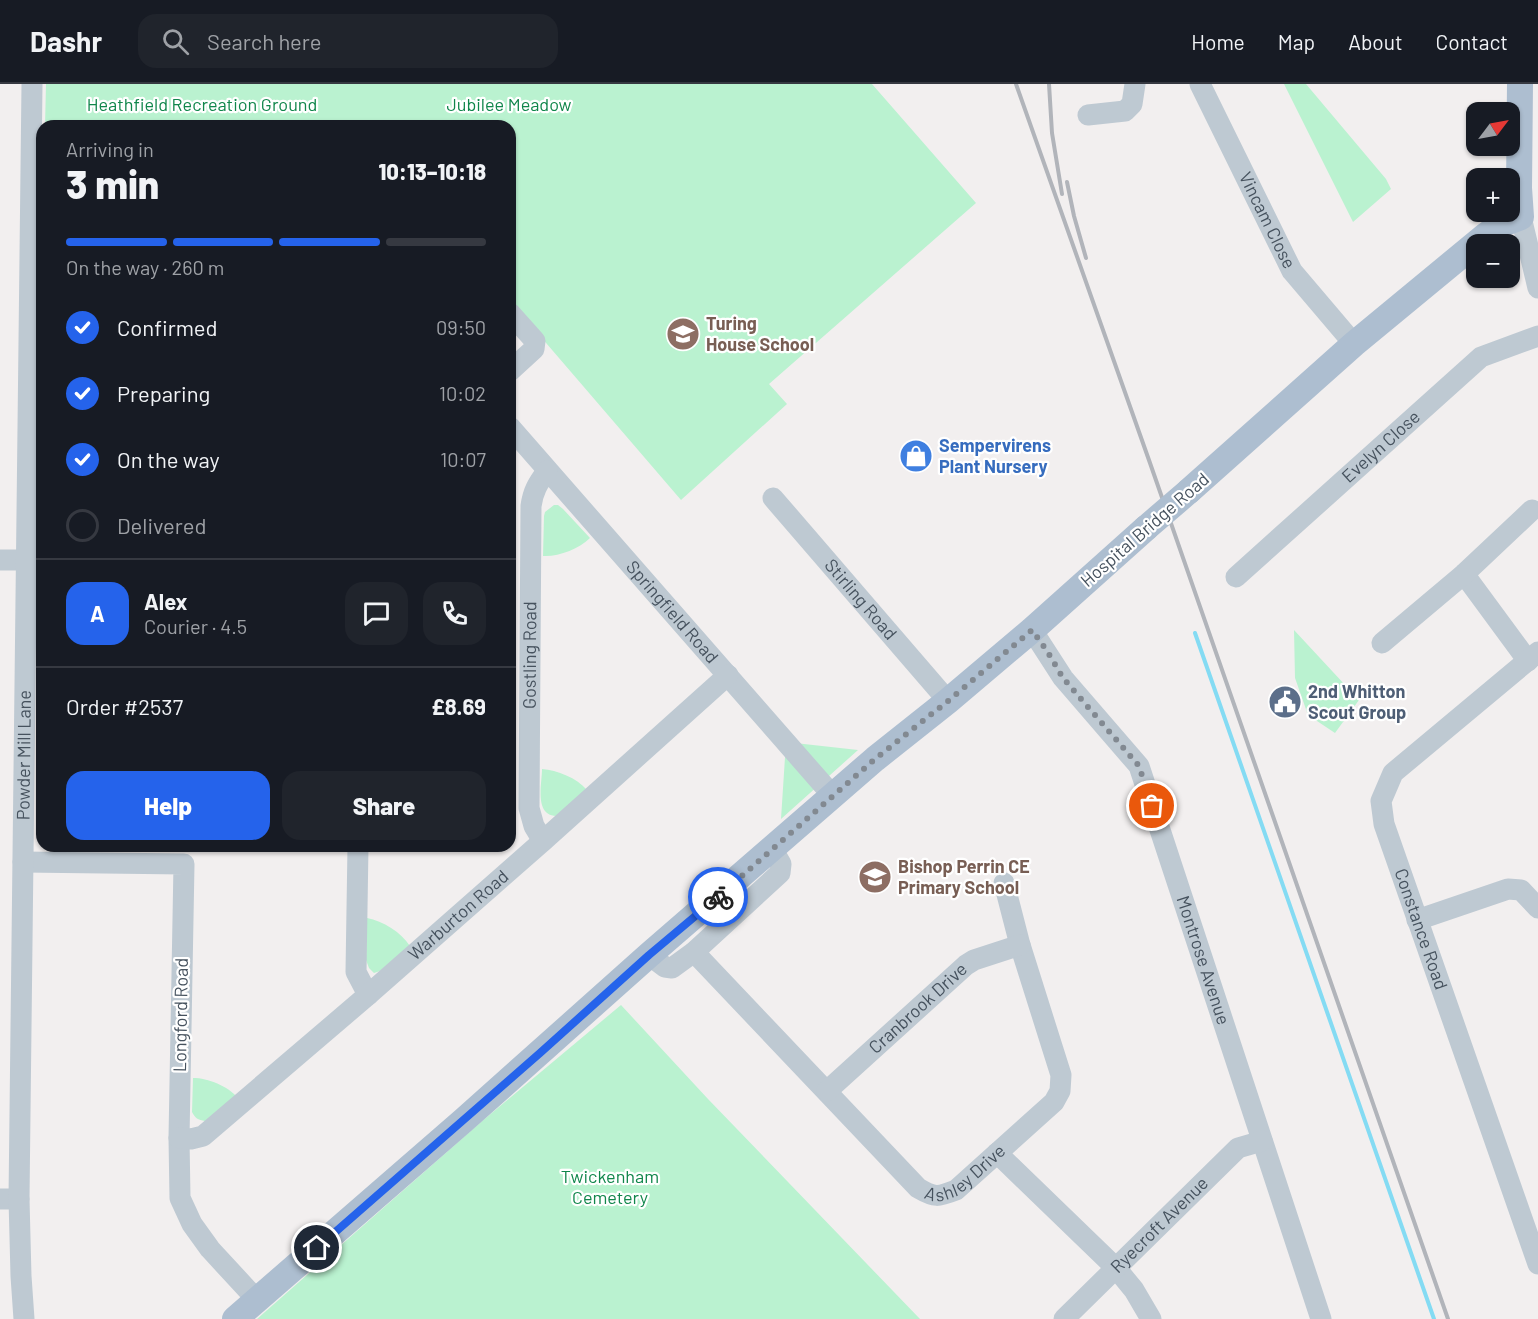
<!DOCTYPE html>
<meta charset="utf-8">
<style>
body{margin:0;font-family:Barlow,sans-serif;background:#20242c;color:#f1f3f6;height:100vh;display:flex;flex-direction:column;font-size:22px;white-space:nowrap}
*{box-sizing:border-box;margin:0}
p{font-size:20px;color:#9ea1a6}
.icon{flex:none;width:33px;height:33px;fill:none;stroke:currentColor;stroke-width:2;stroke-linecap:round;stroke-linejoin:round}
.map{position:relative;flex:1;overflow:hidden}
.sheet{position:absolute;left:36px;top:36px;width:480px;height:732px;display:flex;flex-direction:column;background:#171b24;border-radius:18px;box-shadow:0 2px 4px #0004}
.sheet>*{flex:none}
.needle{width:39px;rotate:58deg}
.fabs{position:absolute;left:1466px;top:18px;display:grid;gap:12px}
.fabs a{display:grid;place-items:center;width:54px;height:54px;border-radius:12px;background:#171b24;box-shadow:0 2px 4px #0004;font-size:30px}
.pin{position:absolute;display:grid;place-items:center;width:51px;height:51px;color:#fff;margin:-26px;border:3px solid #fff;border-radius:50%;box-shadow:0 2px 6px #0007}
.courier{position:absolute;display:grid;place-items:center;width:60px;height:60px;margin:-30px;border:4px solid #2563eb;border-radius:50%;background:#fff;color:#222;box-shadow:0 2px 8px #0007}
.headline em{font-style:normal;font-weight:800}
.headline div{display:flex;flex-direction:column-reverse}
.headline{display:flex;align-items:center;justify-content:space-between;height:102px;padding:0 30px}
h1{font-size:39px;font-weight:800;line-height:45px}
.bar{display:grid;grid-template-columns:repeat(4,1fr);gap:9px 6px;align-content:center;height:72px;padding:0 30px}
.bar i{height:8px;border-radius:4px;background:#363941}
.bar .current{background:#2563eb}
.bar p{grid-column:span 4}
.line{display:flex;align-items:center;gap:15px;padding:0 30px;border-top:2px solid #363941}
.line div{flex:1}
.round{display:grid;place-items:center;flex:none;width:63px;height:63px;border-radius:18px;background:#20242c}
ol{padding:0 30px;list-style:none}
li{display:flex;align-items:center;gap:18px;height:66px}
li p{margin-inline-start:auto}
li .icon{padding:6px;border-radius:50%;background:#2563eb;color:#fff;stroke-width:4}
li:last-child{color:#9ea1a6}
li i{width:33px;height:33px;border:3px solid #363941;border-radius:50%}
.action{display:flex;gap:12px;margin-top:auto;padding:12px 30px}
.action a{flex:1;height:69px;border-radius:18px;background:#2563eb;color:#fff;font-size:24px;font-weight:800;line-height:69px;text-align:center}
.action a+a{background:#20242c;color:#f1f3f6}
header{display:flex;align-items:center;gap:36px;box-sizing:border-box;height:84px;padding:0 30px;background:#171b24;border-bottom:2px solid #363941}
header strong{font-size:28px}
nav{display:flex;gap:33px;margin-inline-start:auto;font-size:21px}
.search{width:420px;height:54px;background:#20242c;display:flex;align-items:center;gap:15px;box-sizing:border-box;padding:0 21px;border-radius:18px;color:#9ea1a6;font-size:22px}
.map>svg:first-child{display:block}
.green{fill:#baf2d0}
.lines{fill:none;stroke-linecap:round;stroke-linejoin:round}
.stream{stroke:#84dbf3;stroke-width:4}
.minor{stroke:#bec9d2;stroke-width:21}
.major{stroke:#adbed0;stroke-width:26}
.rail{stroke:#b1b4ba;stroke-width:4}
.major-bridge{stroke:#adbed0;stroke-width:26}
.done{stroke:#828991;stroke-width:6;stroke-dasharray:0 10.8}
.route{stroke:#2563eb;stroke-width:8}
.labels{text-anchor:middle;stroke-width:4.5;stroke-linejoin:round;paint-order:stroke}
.park-label{font-size:18px;fill:#10864b;stroke:#fff}
.street-label{font-size:18px;fill:#46525e;stroke:#fff}
.education-label{font-size:18px;font-weight:bold;fill:#785e54;stroke:#fff;text-anchor:start}
.shop-label{font-size:18px;font-weight:bold;fill:#366cbe;stroke:#fff;text-anchor:start}
.service-label{font-size:18px;font-weight:bold;fill:#4e5e75;stroke:#fff;text-anchor:start}
</style>
<header>
<strong>Dashr</strong>
<div class="search"><svg class="icon" aria-label="search" viewBox="0 0 24 24"><circle cx="10" cy="10" r="6"/><path d="M15 15l6 6"/></svg>Search here</div>
<nav><a>Home</a><a>Map</a><a>About</a><a>Contact</a></nav>
</header>
<div class="map">
<svg width="1538" height="1235" viewBox="0 0 1538 1235">
<rect width="100%" height="100%" fill="#f2efef"/>
<!-- green -->
<path class="green" d="M46,0H872L976,119L769,300L787,320L681,416L510,217V42H45Z
M1284,0H1306L1386,95L1391,105L1353,138Z
M554,421H558L563,425L590,454C579,465 558,473 543,472L544,432L545,428Z
M1294,546L1359,616L1335,649L1308,631L1295,594Z
M786,658L858,666L781,735Z
M542,685C557,686 577,694 587,706L556,732C534,731 542,700 542,685Z
M367,834C383,837 401,848 410,862L380,887L374,889L369,884L366,876Z
M621,921L708,1015L920,1235H257L481,1038Z
M193,994C208,994 228,1002 238,1014L205,1037C198,1036 195,1034 192,1028Z"/>
<g class="lines">
<!-- stream -->
<path class="stream" d="M1195,549L1434,1235"/>
<!-- minor -->
<g class="minor">
<path id="s1" d="M1200,0L1292,187L1354,260"/>
<path d="M1088,31L1125,27L1132,20L1135,0"/>
<path d="M1521,133L1538,204"/>
<path d="M510,229L535,257L534,265L510,287"/>
<path id="s2" d="M510,343L833,712"/>
<path id="s3" d="M773,414L948,617"/>
<path d="M0,476H26"/>
<path d="M1464,490L1528,577"/>
<path id="s4" d="M1236,493L1481,273L1538,252"/>
<path id="s5" d="M1032,546L1063,594L1139,682L1321,1235"/>
<path d="M1382,559L1464,490L1532,426"/>
<path id="s6" d="M1538,568L1393,689L1381,717L1384,740L1538,1180"/>
<path id="s7" d="M543,757L534,742L529,724L531,422C533,407 538,399 547,387"/>
<path d="M358,762L356,888L368,911"/>
<path d="M23,778L184,780L179,1054L180,1114L192,1140L210,1165L257,1216"/>
<path d="M1417,836L1508,805L1521,806L1538,824"/>
<path id="s8" d="M694,868L918,1104C935,1114 938,1113 956,1106L1054,1018L1060,1007L1061,991L1020,861L1004,799"/>
<path d="M649,871L665,883L672,884L694,868L780,789L781,780L773,766"/>
<path id="s9" d="M827,1007L966,881L974,876L1020,861"/>
<path id="s10" d="M179,1054L191,1055L203,1052L368,911L543,757L728,591"/>
<path d="M997,1069L1116,1184L1134,1206L1151,1235"/>
<path d="M0,1115H19"/>
<path id="s11" d="M24,1235L21,1192L19,1115L32,0"/>
<path id="s12" d="M1064,1235L1238,1064L1262,1057"/>
</g>
<!-- major -->
<path class="major" d="M1189,407L1354,260L1486,151L1500,141L1521,133L1519,104L1520,0
M235,1235L464,1036L649,871L875,675L948,617L1032,546L1146,444"/>
<!-- rail -->
<path class="rail" d="M1016,0L1150,379L1448,1235
M1049,0L1052,49L1062,110
M1067,98L1074,132L1086,174"/>
<!-- major-bridge -->
<path class="major-bridge" d="M1146,444L1189,407"/>
</g>
<g class="lines">
<!-- done -->
<path class="done" d="M718,813L875,675L948,617L1032,546L1047,567L1063,594L1139,682L1152,722"/>
<!-- route -->
<path class="route" d="M317,1164L540,969L649,871L718,813"/>
</g>
<!-- icons -->
<defs>
<symbol id="school-disc" viewBox="-11 -11 22 22"><circle r="9.5" fill="#8d6e63" stroke="#fff"/><path d="M0-5L7-2L0 1L-7-2ZM-4 1L0 2.5L4 1V4Q0 6-4 4Z" fill="#fff"/></symbol>
<symbol id="shop-disc" viewBox="-11 -11 22 22"><circle r="9.5" fill="#3f7fe0" stroke="#fff"/><path d="M-5-2.5h2.3a2.7 3.5 0 0 1 5.4 0H5L5.5 6h-11ZM-1.5-2.5h3a1.5 2.3 0 0 0-3 0Z" fill="#fff"/></symbol>
<symbol id="civic-disc" viewBox="-11 -11 22 22"><circle r="9.5" fill="#5c6f8a" stroke="#fff"/><path d="M-.6-6.5H3V-4.5H.6V-3L4-1V1h2V6H-6V1h2V-1L-.6-3ZM-1.2 2.5V6h2.4V2.5Z" fill="#fff"/></symbol>
</defs>
<g fill-rule="evenodd">
<use href="#school-disc" x="664" y="231" width="38" height="38"/>
<use href="#shop-disc" x="897" y="353" width="38" height="38"/>
<use href="#civic-disc" x="1266" y="599" width="38" height="38"/>
<use href="#school-disc" x="856" y="774" width="38" height="38"/>
</g>
<g class="labels">
<!-- park labels -->
<g class="park-label">
<text x="202" y="27">Heathfield Recreation Ground</text>
<text x="509" y="27">Jubilee Meadow</text>
<text x="610" y="1099">Twickenham<tspan x="610" dy="21">Cemetery</tspan></text>
</g>
<!-- street labels -->
<g class="street-label">
<text dy="6" stroke="none"><textPath href="#s1" startOffset="152">Vincam Close</textPath></text>
<text dy="6" stroke="none"><textPath href="#s4" startOffset="195">Evelyn Close</textPath></text>
<text transform="translate(1145 446) rotate(-41)" y="6">Hospital Bridge Road</text>
<text dy="6" stroke="none"><textPath href="#s3" startOffset="134">Stirling Road</textPath></text>
<text dy="6" stroke="none"><textPath href="#s2" startOffset="246">Springfield Road</textPath></text>
<text dy="6" stroke="none"><textPath href="#s7" startOffset="189">Gostling Road</textPath></text>
<text dy="6" stroke="none"><textPath href="#s11" startOffset="564">Powder Mill Lane</textPath></text>
<text dy="6" stroke="none"><textPath href="#s10" startOffset="362">Warburton Road</textPath></text>
<text dy="6" stroke="none"><textPath href="#s6" startOffset="354">Constance Road</textPath></text>
<text dy="6" stroke="none"><textPath href="#s5" startOffset="378">Montrose Avenue</textPath></text>
<text dy="6" stroke="none"><textPath href="#s9" startOffset="123">Cranbrook Drive</textPath></text>
<text transform="translate(181 931) rotate(-89)" y="6">Longford Road</text>
<text dy="6" stroke="none"><textPath href="#s8" startOffset="381">Ashley Drive</textPath></text>
<text dy="6" stroke="none"><textPath href="#s12" startOffset="134">Ryecroft Avenue</textPath></text>
</g>
<!-- education labels -->
<g class="education-label">
<text x="706" y="246">Turing<tspan x="706" dy="21">House School</tspan></text>
<text x="898" y="789">Bishop Perrin CE<tspan x="898" dy="21">Primary School</tspan></text>
</g>
<!-- shop labels -->
<g class="shop-label">
<text x="939" y="368">Sempervirens<tspan x="939" dy="21">Plant Nursery</tspan></text>
</g>
<!-- service labels -->
<g class="service-label">
<text x="1308" y="614">2nd Whitton<tspan x="1308" dy="21">Scout Group</tspan></text>
</g>
</g>
</svg>
<div class="fabs">
<a><svg class="needle" viewBox="-14 -14 28 28"><path d="M0-13l5 13h-10z" fill="#e53935"/><path d="M0 13l5-13h-10z" fill="#9ea1a6"/></svg></a>
<a>+</a>
<a>−</a>
</div>
<div class="pin" style="left:1152px;top:722px;background:#ea580c"><svg class="icon" aria-label="bag" viewBox="0 0 24 24"><path d="M5 8h14l-1 12H6zM9 8a3 3 0 0 1 6 0"/></svg></div>
<div class="pin" style="left:317px;top:1164px;background:#1f2937"><svg class="icon" aria-label="home" viewBox="0 0 24 24"><path d="M3 11l9-7 9 7M6 9v11h12V9"/></svg></div>
<div class="courier" style="left:718px;top:813px"><svg class="icon" aria-label="bike" viewBox="0 0 24 24"><circle cx="6" cy="16" r="4"/><circle cx="18" cy="16" r="4"/><path d="M6 16l4-8h5l3 8M10 8l3 8H6M13 5h3"/></svg></div>
<section class="sheet">
<div class="headline"><div><h1>3 min</h1><p>Arriving in</p></div><em>10:13–10:18</em></div>
<div class="bar"><i class="current"></i><i class="current"></i><i class="current"></i><i></i><p>On the way · 260 m</p></div>
<ol>
<li><svg class="icon" aria-label="check" viewBox="0 0 24 24"><path d="M5 12l5 5 9-10"/></svg>Confirmed<p>09:50</p></li>
<li><svg class="icon" aria-label="check" viewBox="0 0 24 24"><path d="M5 12l5 5 9-10"/></svg>Preparing<p>10:02</p></li>
<li><svg class="icon" aria-label="check" viewBox="0 0 24 24"><path d="M5 12l5 5 9-10"/></svg>On the way<p>10:07</p></li>
<li><i></i>Delivered</li>
</ol>
<div class="line" style="height:108px"><b class="round" style="background:#2563eb;color:#fff">A</b><div><b>Alex</b><p>Courier · 4.5</p></div><a class="round"><svg class="icon" aria-label="chat" viewBox="0 0 24 24"><path d="M4 5h16v11H9l-5 4z"/></svg></a><a class="round"><svg class="icon" aria-label="phone" viewBox="0 0 24 24"><path d="M5 4h4l2 5-3 2q2 4 5 5l2-3 5 2v4C11 20 4 13 5 4z"/></svg></a></div>
<div class="line" style="height:78px"><div>Order #2537</div><b>£8.69</b></div>
<div class="action"><a>Help</a><a>Share</a></div>
</section>
</div>
